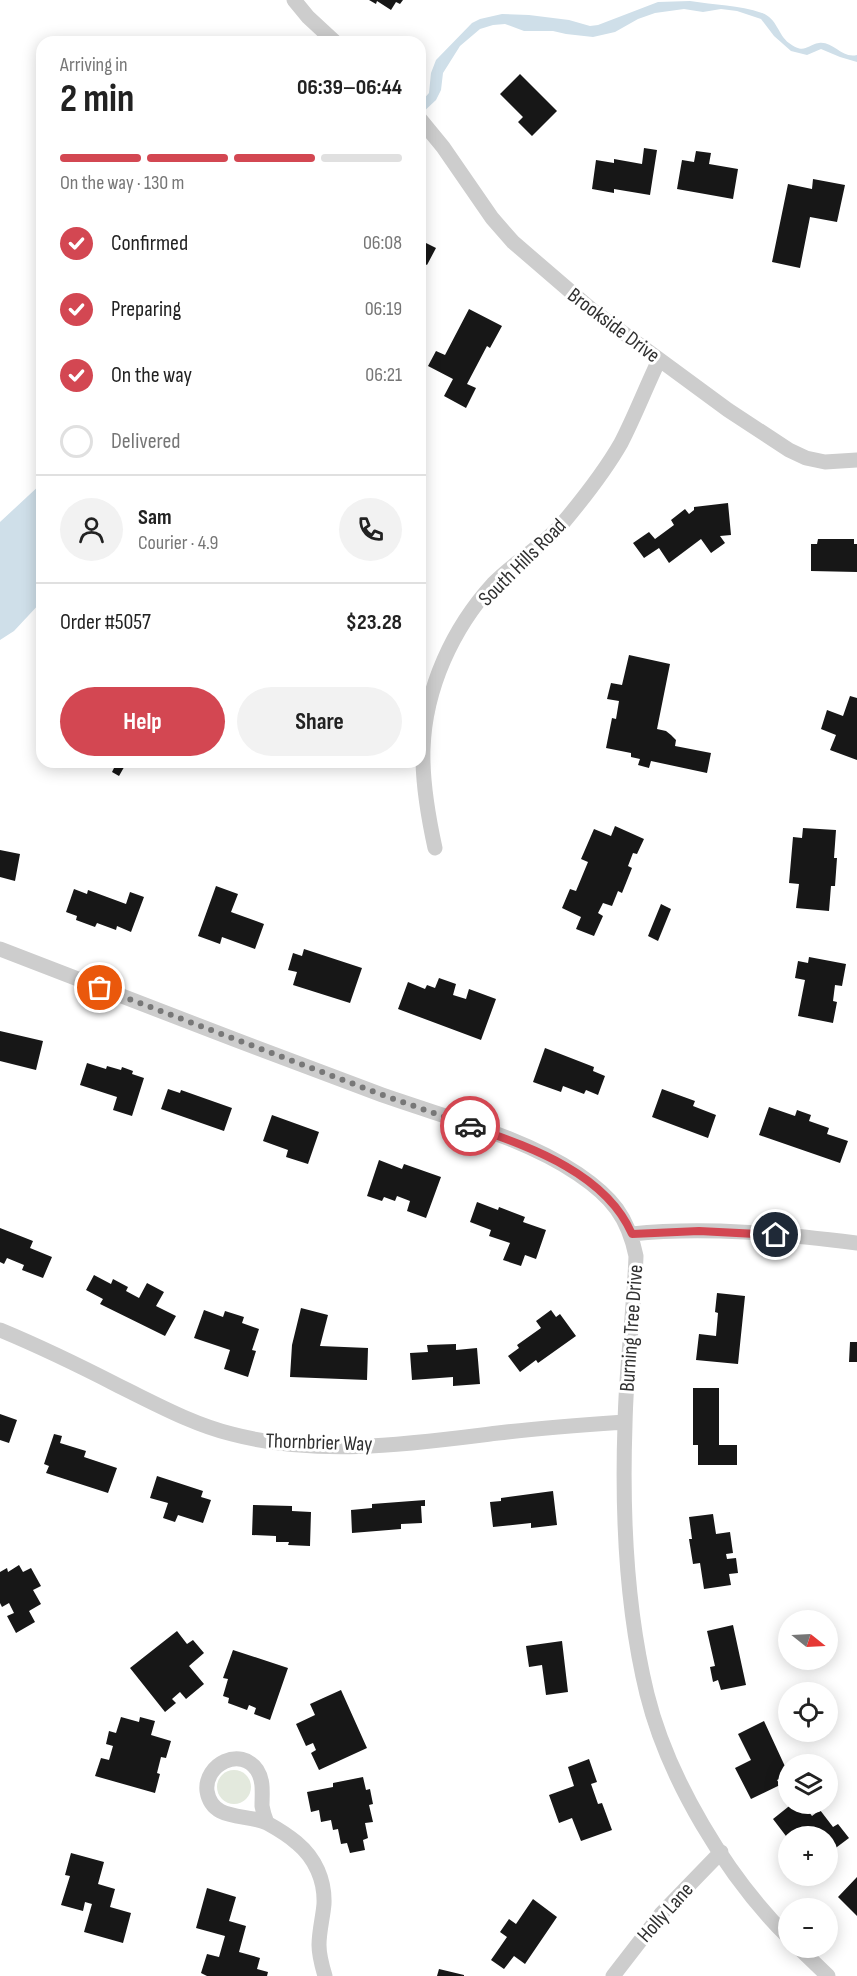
<!DOCTYPE html>
<meta charset="utf-8">
<style>
body{margin:0;font-family:"Sofia Sans Condensed",sans-serif;background:#f2f2f2;color:#222;height:100vh;display:flex;flex-direction:column;font-size:22px;white-space:nowrap}
*{box-sizing:border-box;margin:0}
p{font-size:20px;color:#767676}
.icon{flex:none;width:33px;height:33px;fill:none;stroke:currentColor;stroke-width:2;stroke-linecap:round;stroke-linejoin:round}
.map{position:relative;flex:1;overflow:hidden}
.side{position:absolute;left:36px;top:36px;width:390px;height:732px;display:flex;flex-direction:column;background:#fff;border-radius:18px;box-shadow:0 3px 15px #0003}
.side>*{flex:none}
.needle{width:39px;rotate:108deg}
.buttons{position:absolute;left:778px;top:1610px;display:grid;gap:12px}
.buttons a{display:grid;place-items:center;width:60px;height:60px;border-radius:50%;background:#fff;box-shadow:0 3px 15px #0003;font-size:30px}
.pin{position:absolute;display:grid;place-items:center;width:51px;height:51px;color:#fff;margin:-26px;border:3px solid #fff;border-radius:50%;box-shadow:0 2px 6px #0007}
.courier{position:absolute;display:grid;place-items:center;width:60px;height:60px;margin:-30px;border:4px solid #d34752;border-radius:50%;background:#fff;color:#222;box-shadow:0 2px 8px #0007}
.head em{font-style:normal;font-weight:700}
.head div{display:flex;flex-direction:column-reverse}
.head{display:flex;align-items:center;justify-content:space-between;height:102px;padding:0 24px}
h1{font-size:39px;font-weight:700;line-height:45px}
.bar{display:grid;grid-template-columns:repeat(4,1fr);gap:9px 6px;align-content:center;height:72px;padding:0 24px}
.bar i{height:8px;border-radius:4px;background:#e0e0e0}
.bar .active{background:#d34752}
.bar p{grid-column:span 4}
.line{display:flex;align-items:center;gap:15px;padding:0 24px;border-top:2px solid #e0e0e0}
.line div{flex:1}
.round{display:grid;place-items:center;flex:none;width:63px;height:63px;border-radius:32px;background:#f2f2f2}
ol{padding:0 24px;list-style:none}
li{display:flex;align-items:center;gap:18px;height:66px}
li p{margin-inline-start:auto}
li .icon{padding:6px;border-radius:50%;background:#d34752;color:#fff;stroke-width:4}
li:last-child{color:#767676}
li i{width:33px;height:33px;border:3px solid #e0e0e0;border-radius:50%}
.action{display:flex;gap:12px;margin-top:auto;padding:12px 24px}
.action a{flex:1;height:69px;border-radius:36px;background:#d34752;color:#fff;font-size:24px;font-weight:700;line-height:69px;text-align:center}
.action a+a{background:#f2f2f2;color:#222}
.map>svg:first-child{display:block}
.green{fill:#e3e9dd}
.water{fill:#cfdfe9}
.building{fill:#171717}
.lines{fill:none;stroke-linecap:round;stroke-linejoin:round}
.minor{stroke:#cdcdcd;stroke-width:15}
.done{stroke:#787878;stroke-width:6;stroke-dasharray:0 10.8}
.route{stroke:#d34752;stroke-width:8}
.labels{text-anchor:middle;stroke-width:6;stroke-linejoin:round;paint-order:stroke}
.street-label{font-size:21px;fill:#303030;stroke:#fff}
</style>
<div class="map">
<svg width="857" height="1976" viewBox="0 0 857 1976">
<rect width="100%" height="100%" fill="#fff"/>
<!-- green -->
<path class="green" d="M217 1787a17 17 0 1 1 34 0a17 17 0 1 1-34 0Z"/>
<!-- water -->
<path class="water" d="M690,1C714,5 739,5 762,13C777,18 778,35 789,43C805,55 806,45 819,43C833,41 842,59 857,55V62L840,57L821,49L807,55L791,51L774,36L761,19L737,11L721,9L703,12L684,9L655,13L638,19L615,32L593,37L566,34L553,31H524L505,24L493,25L480,29L460,46L443,73L441,90L436,100L420,115V103L429,93L431,73L436,60L472,23L480,19L502,14L529,15L569,20L590,26L598,25L658,2Z
M42,483V601L14,631L0,640V522Z"/>
<!-- building -->
<path class="building" d="M369,0H403L400,4L396,2L391,10L377,1L376,4Z
M520,74L557,111L532,136L518,122L523,117L500,94Z
M644,148L657,150L650,195L614,189V193L592,189L596,160L614,163V159L642,164Z
M696,151L711,153L709,164L738,169L733,199L677,189L682,160L694,162Z
M813,179L845,185L837,222L810,217L800,268L772,262L788,184L812,189Z
M420,240L436,248L427,265L420,261Z
M469,309L502,326L490,348L487,346L467,384L476,388L466,408L444,396L453,379L428,366L436,351L445,355Z
M728,503L731,535L720,536L725,543L711,553L701,539L669,563L659,548L644,558L633,543L649,532L655,539L674,525L671,520L685,509L689,514L694,510V507Z
M818,539H854V544H857V572L811,571V544H817Z
M629,655L670,664L657,729L666,731L671,735L676,740L675,746L711,753L707,773L651,761L649,768L638,765L640,759L631,757V753L606,748L612,718L616,719L619,701L607,699L611,683L622,685Z
M850,696L857,698V760L830,750L836,735L821,729L827,710L843,716Z
M105,762H127L119,776L112,772L114,768Z
M615,826L644,839L637,854L633,853L628,866L632,868L622,893L618,891L612,906L603,903L598,913L603,916L594,936L576,929L581,917L562,908L570,889L576,891L588,862L581,859L594,829L611,836Z
M803,828L836,830L834,858H837L835,886H831L829,911L796,908L799,884L789,883L793,837L802,838Z
M0,850L20,854L15,881L0,877Z
M216,886L238,894L231,912L264,924L255,949L222,937L220,944L198,936Z
M74,889L87,894L88,890L126,904L130,892L144,897L131,932L117,926L116,930L97,923L95,927L76,920L77,916L66,912Z
M661,904L671,909L658,941L648,936Z
M304,949L362,968L350,1003L293,985L297,972L288,970L293,953L302,956Z
M809,957L846,964L842,986L835,985L833,1001L837,1002L833,1023L798,1016L805,980L795,978L798,961L808,963Z
M439,978L456,984L453,995L466,999L469,989L496,999L481,1040L398,1009L408,982L425,989L427,985L435,988Z
M0,1031L43,1041L36,1070L0,1061Z
M545,1048L594,1067L593,1071L605,1076L598,1095L586,1090L584,1094L563,1086L561,1092L533,1082Z
M87,1063L106,1069L107,1066L121,1070L122,1067L133,1071L132,1074L144,1078L132,1116L113,1110L117,1097L80,1085Z
M168,1089L180,1093L181,1090L232,1108L224,1131L161,1109Z
M662,1089L695,1101L693,1106L716,1115L708,1138L652,1117Z
M769,1107L795,1116L797,1110L811,1115L809,1121L829,1128L827,1134L848,1141L840,1163L759,1135Z
M272,1115L319,1132L308,1164L286,1157L288,1150L263,1141Z
M379,1160L402,1169L404,1164L441,1177L426,1218L407,1211L410,1201L397,1196L395,1201L384,1197L382,1201L367,1196Z
M477,1202L498,1210L499,1207L525,1217L523,1222L546,1230L536,1259L525,1255L521,1266L503,1260L510,1243L489,1236L491,1230L470,1222Z
M0,1228L33,1241L30,1248L52,1257L43,1278L22,1270L24,1265L7,1258L4,1264L0,1262Z
M94,1275L111,1284L113,1279L128,1287L126,1291L139,1298L147,1283L164,1292L156,1306L176,1316L165,1336L100,1304L103,1299L86,1290Z
M717,1293L745,1296L738,1364L696,1360L699,1334L716,1336L718,1313L715,1312Z
M301,1308L328,1315L320,1346L368,1348L367,1380L290,1377L292,1345Z
M204,1310L223,1317L225,1311L244,1317L242,1323L259,1329L252,1350L256,1351L248,1377L224,1369L230,1350L194,1338Z
M551,1310L556,1317L560,1314L576,1336L538,1363L536,1360L520,1372L508,1356L519,1348L517,1345L541,1328L536,1321Z
M850,1342H857V1362H849Z
M456,1344V1350L477,1348L480,1384L453,1386V1377L412,1380L410,1353L428,1352L427,1345Z
M693,1388H719V1445H737V1465H698V1445H693Z
M0,1414L17,1420L9,1443L0,1440Z
M54,1434L62,1436L60,1443L86,1451L84,1457L117,1468L108,1493L46,1473L49,1466L44,1464Z
M157,1476L203,1491L201,1497L211,1500L203,1523L178,1515L175,1522L163,1518L168,1503L150,1498Z
M553,1491L557,1525L531,1528V1523L493,1527L490,1502L501,1501V1498Z
M425,1500V1506H421L422,1523L401,1524V1529L352,1533L351,1510L372,1508V1504Z
M253,1505L292,1506V1511L311,1512L310,1546L288,1545L289,1542H276V1536L252,1535Z
M713,1514L716,1534L730,1532L733,1553L726,1554L727,1559L736,1558L738,1573L729,1574L731,1585L704,1589L700,1563L693,1564L689,1539H692L689,1517Z
M19,1565L23,1572L31,1568L41,1586L33,1590L41,1604L29,1611L35,1622L16,1633L7,1616L14,1613L9,1603L2,1607L0,1603V1572L7,1568L8,1572Z
M733,1625L746,1685L721,1690L718,1680L713,1682L710,1667L715,1666L707,1631Z
M177,1631L187,1644L193,1640L204,1653L189,1666L204,1684L186,1699L180,1692L172,1699L176,1703L165,1712L130,1668Z
M562,1641L568,1692L546,1695L542,1665L529,1667L526,1646Z
M233,1650L288,1668L270,1720L254,1714L256,1708L249,1705L247,1710L228,1703L229,1698L223,1696L228,1679L223,1678Z
M341,1690L367,1748L319,1770L311,1753L316,1750L313,1743L306,1746L296,1724L315,1715L310,1704Z
M121,1717L139,1722L140,1717L155,1721L151,1735L171,1741L166,1758L161,1757L157,1773L160,1774L155,1793L95,1776L101,1758L109,1760L113,1746L106,1744L109,1731L116,1733Z
M764,1721L789,1775L777,1780L780,1785L751,1799L735,1768L751,1760L738,1734Z
M589,1759L597,1782L591,1784L598,1804L602,1803L612,1830L581,1841L572,1818L559,1823L549,1795L574,1786L568,1767Z
M363,1777L366,1790L370,1789L373,1804L369,1805L373,1822L365,1823L368,1838L363,1840L365,1850L350,1853L347,1843L341,1844L338,1829L333,1830L331,1820L321,1822L319,1810L311,1812L307,1792L333,1787V1783Z
M793,1803H802L812,1816L820,1810L833,1827L838,1824L849,1838L829,1853L832,1857L828,1860V1836H789V1840L773,1819Z
M71,1853L104,1862L98,1884L115,1889L110,1907L131,1913L123,1943L84,1932L92,1904L85,1902L83,1911L61,1905L70,1876L65,1875Z
M857,1877V1916L838,1897Z
M207,1888L236,1897L229,1921L246,1926L239,1952L260,1958L257,1969L268,1972L267,1976H207L201,1973L207,1954L219,1957L225,1936L196,1928Z
M533,1899L557,1917L525,1964L514,1956L504,1969L491,1960L507,1937L500,1932L509,1919L516,1924Z
M439,1969L464,1975V1976H437Z"/>
<g class="lines">
<!-- minor -->
<path class="minor" d="M294,0L308,17L335,42
M420,119L443,147L492,218L513,242L592,310L728,410L789,450L806,458L825,462L857,460
M435,848C428,816 422,782 423,749C425,688 453,628 493,584C514,562 542,547 562,524C583,499 605,471 621,443C635,416 646,387 659,360
M0,949C125,998 251,1046 377,1093C443,1117 520,1135 578,1174C612,1197 628,1217 636,1256C634,1312 626,1368 625,1424C622,1511 626,1608 647,1694C668,1779 727,1877 789,1938
M632,1234C706,1226 783,1234 857,1243
M0,1330C41,1347 80,1366 119,1386C156,1404 192,1424 232,1434C319,1457 410,1444 498,1433C540,1428 582,1425 625,1422
M267,1823C265,1818 263,1812 262,1806C262,1793 264,1781 257,1770C241,1746 204,1764 207,1791C212,1822 246,1813 267,1823C276,1828 289,1836 297,1843C315,1858 325,1880 324,1904C323,1917 319,1931 319,1945C319,1955 322,1966 325,1976
M798,1947L828,1976
M613,1976L661,1914L721,1852"/>
</g>
<g class="lines">
<!-- done -->
<path class="done" d="M100,988L380,1094L470,1126"/>
<!-- route -->
<path class="route" d="M470,1126C529,1147 605,1172 632,1234L699,1231L776,1235"/>
</g>
<g class="labels">
<!-- street labels -->
<g class="street-label">
<text transform="translate(614 325) rotate(37)" y="7">Brookside Drive</text>
<text transform="translate(522 562) rotate(-45)" y="7">South Hills Road</text>
<text transform="translate(631 1328) rotate(-86)" y="7">Burning Tree Drive</text>
<text transform="translate(319 1442) rotate(2)" y="7">Thornbrier Way</text>
<text transform="translate(665 1912) rotate(-48)" y="7">Holly Lane</text>
</g>
</g>
</svg>
<div class="buttons">
<a><svg class="needle" viewBox="-14 -14 28 28"><path d="M0-13l5 13h-10z" fill="#e53935"/><path d="M0 13l5-13h-10z" fill="#767676"/></svg></a>
<a><svg class="icon" aria-label="locate" viewBox="0 0 24 24"><circle cx="12" cy="12" r="6"/><path d="M12 2v4M12 18v4M2 12h4M18 12h4"/></svg></a>
<a><svg class="icon" aria-label="layers" viewBox="0 0 24 24"><path d="M12 4l9 5-9 5-9-5zM3 14l9 5 9-5"/></svg></a>
<a>+</a>
<a>−</a>
</div>
<div class="pin" style="left:100px;top:988px;background:#ea580c"><svg class="icon" aria-label="bag" viewBox="0 0 24 24"><path d="M5 8h14l-1 12H6zM9 8a3 3 0 0 1 6 0"/></svg></div>
<div class="pin" style="left:776px;top:1235px;background:#1f2937"><svg class="icon" aria-label="home" viewBox="0 0 24 24"><path d="M3 11l9-7 9 7M6 9v11h12V9"/></svg></div>
<div class="courier" style="left:470px;top:1126px"><svg class="icon" aria-label="car" viewBox="0 0 24 24"><path d="M5 17H2v-5l4-1 3-4h7l3 4 3 1v5h-3M9 17h6M6 11h13"/><circle cx="7" cy="17" r="2"/><circle cx="17" cy="17" r="2"/></svg></div>
<section class="side">
<div class="head"><div><h1>2 min</h1><p>Arriving in</p></div><em>06:39–06:44</em></div>
<div class="bar"><i class="active"></i><i class="active"></i><i class="active"></i><i></i><p>On the way · 130 m</p></div>
<ol>
<li><svg class="icon" aria-label="check" viewBox="0 0 24 24"><path d="M5 12l5 5 9-10"/></svg>Confirmed<p>06:08</p></li>
<li><svg class="icon" aria-label="check" viewBox="0 0 24 24"><path d="M5 12l5 5 9-10"/></svg>Preparing<p>06:19</p></li>
<li><svg class="icon" aria-label="check" viewBox="0 0 24 24"><path d="M5 12l5 5 9-10"/></svg>On the way<p>06:21</p></li>
<li><i></i>Delivered</li>
</ol>
<div class="line" style="height:108px"><a class="round"><svg class="icon" aria-label="person" viewBox="0 0 24 24"><circle cx="12" cy="8" r="4"/><path d="M4 21q1-7 8-7t8 7"/></svg></a><div><b>Sam</b><p>Courier · 4.9</p></div><a class="round"><svg class="icon" aria-label="phone" viewBox="0 0 24 24"><path d="M5 4h4l2 5-3 2q2 4 5 5l2-3 5 2v4C11 20 4 13 5 4z"/></svg></a></div>
<div class="line" style="height:78px"><div>Order #5057</div><b>$23.28</b></div>
<div class="action"><a>Help</a><a>Share</a></div>
</section>
</div>
